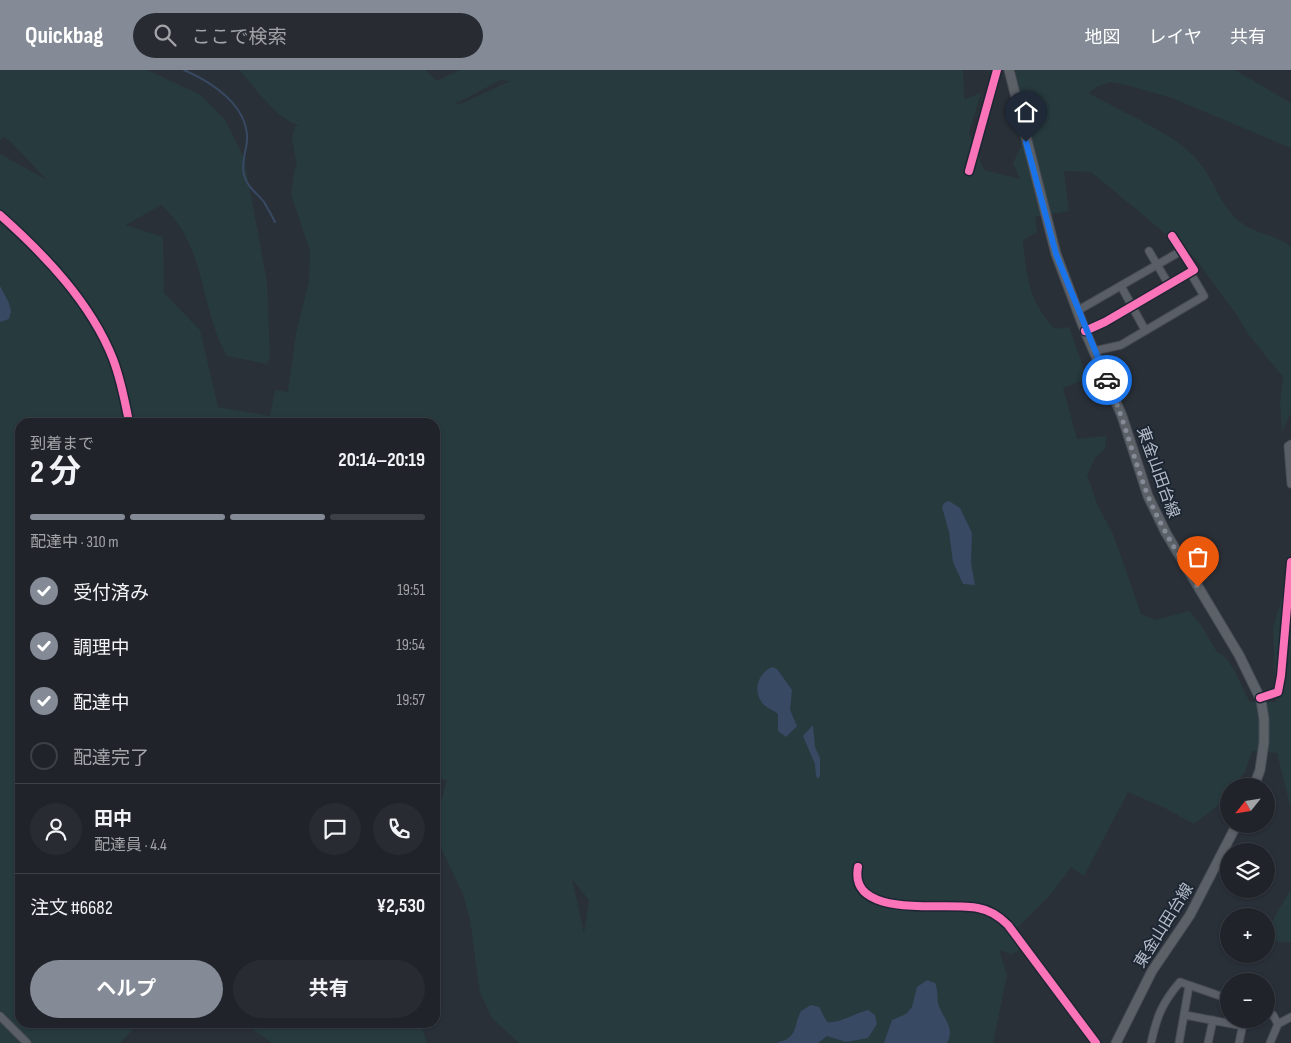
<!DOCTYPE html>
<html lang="ja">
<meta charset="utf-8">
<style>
body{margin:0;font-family:"Sofia Sans Condensed","Noto Sans JP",sans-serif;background:#282c32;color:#f1f3f6;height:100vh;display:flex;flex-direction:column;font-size:19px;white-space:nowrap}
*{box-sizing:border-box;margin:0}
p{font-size:16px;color:#a2a4a8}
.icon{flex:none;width:28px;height:28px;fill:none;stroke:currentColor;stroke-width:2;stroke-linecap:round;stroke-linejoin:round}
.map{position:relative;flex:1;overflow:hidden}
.side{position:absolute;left:15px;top:348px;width:425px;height:610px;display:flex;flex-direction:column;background:#20242a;border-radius:15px;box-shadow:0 1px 4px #0004,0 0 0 1px #3d4147}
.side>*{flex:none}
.needle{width:32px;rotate:240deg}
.buttons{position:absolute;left:1220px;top:708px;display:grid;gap:10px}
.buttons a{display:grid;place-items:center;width:55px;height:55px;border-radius:50%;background:#20242a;box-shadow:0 1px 4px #0004,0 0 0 1px #3d4147;font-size:25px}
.pin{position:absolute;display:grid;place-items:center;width:42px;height:42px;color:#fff;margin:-51px -21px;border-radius:50% 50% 50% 0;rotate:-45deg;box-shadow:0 0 5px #0007}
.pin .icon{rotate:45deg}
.courier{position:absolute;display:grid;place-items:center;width:50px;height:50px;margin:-25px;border:4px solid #1a73e8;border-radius:50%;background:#fff;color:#222;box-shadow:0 1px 6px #0007}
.summary em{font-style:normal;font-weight:700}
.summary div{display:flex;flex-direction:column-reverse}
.summary{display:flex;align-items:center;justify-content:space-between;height:85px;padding:0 15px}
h1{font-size:32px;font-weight:700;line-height:38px}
.bar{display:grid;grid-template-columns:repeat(4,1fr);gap:8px 5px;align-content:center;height:60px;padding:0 15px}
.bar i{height:6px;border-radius:4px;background:#3d4147}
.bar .current{background:#848b96}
.bar p{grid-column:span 4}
.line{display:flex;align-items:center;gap:12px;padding:0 15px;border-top:1px solid #3d4147}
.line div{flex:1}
.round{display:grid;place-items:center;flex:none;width:52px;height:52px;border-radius:26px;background:#282c32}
ol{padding:0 15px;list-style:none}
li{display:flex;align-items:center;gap:15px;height:55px}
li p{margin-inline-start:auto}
li .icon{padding:5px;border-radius:50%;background:#848b96;color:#fff;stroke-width:4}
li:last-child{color:#a2a4a8}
li i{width:28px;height:28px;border:2px solid #3d4147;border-radius:50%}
.button{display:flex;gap:10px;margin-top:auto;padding:10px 15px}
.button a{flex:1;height:58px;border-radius:30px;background:#848b96;color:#fff;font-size:20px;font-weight:700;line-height:58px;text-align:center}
.button a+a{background:#282c32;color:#f1f3f6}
header{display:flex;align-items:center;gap:30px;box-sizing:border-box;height:70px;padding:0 25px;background:#848b96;color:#fff}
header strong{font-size:24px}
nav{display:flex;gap:28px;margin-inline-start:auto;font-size:18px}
.search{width:350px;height:45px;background:#282c32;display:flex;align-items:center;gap:12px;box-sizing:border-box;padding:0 18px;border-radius:28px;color:#a2a4a8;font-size:19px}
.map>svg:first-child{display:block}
.green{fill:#273a3e;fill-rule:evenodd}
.water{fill:#384963}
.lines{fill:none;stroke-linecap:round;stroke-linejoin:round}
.stream{stroke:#384963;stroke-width:2}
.minor-casing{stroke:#484c53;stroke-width:9}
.major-casing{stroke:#484c55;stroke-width:11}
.minor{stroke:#5a5e66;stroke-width:7}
.major{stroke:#5c6168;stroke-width:9}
.cycleway-casing{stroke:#1d2633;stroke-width:11}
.cycleway{stroke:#fb73b8;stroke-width:8}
.done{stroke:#848b96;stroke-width:5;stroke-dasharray:0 9}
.route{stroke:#1a73e8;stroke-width:6}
.labels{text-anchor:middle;stroke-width:4;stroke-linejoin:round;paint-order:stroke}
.street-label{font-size:16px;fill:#b4bcc9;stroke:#1d2633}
</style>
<header>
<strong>Quickbag</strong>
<div class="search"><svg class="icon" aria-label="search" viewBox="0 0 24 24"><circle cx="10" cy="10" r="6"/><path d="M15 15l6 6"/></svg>ここで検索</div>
<nav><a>地図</a><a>レイヤ</a><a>共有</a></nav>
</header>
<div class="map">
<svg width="1291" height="973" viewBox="0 0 1291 973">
<rect width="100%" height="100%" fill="#2a3038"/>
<!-- green -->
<path class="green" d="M0,0H147L201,25L225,50L244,88L267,212L270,286L267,294L227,286C200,240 206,173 161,135L126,155L163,167L164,223L200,260L218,337L270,346L275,320L288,322L296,264L309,212L310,181L291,124L295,99L297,97L292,68L295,56H299C274,47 257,19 239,0H426L436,11L460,0H963L964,29L981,23L969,63L984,100L1020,109L1013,93L1021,76L1011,0H1235L1291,33V78L1172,28L1126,15L1110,12L1096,17L1089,23C1122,43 1176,63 1199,92C1215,111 1221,139 1243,154C1257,164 1277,165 1291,177V343L1282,362L1280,332L1283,307L1248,264L1237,245L1195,188L1091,102L1064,101L1069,141L1035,147L1037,162L1023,170C1026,204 1029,233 1055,259L1069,257L1087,308L1063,318L1077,369L1106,366L1105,379L1095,388L1087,405L1098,436L1113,464L1141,544L1155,550L1189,541L1201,555L1217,582C1232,587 1242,619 1250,632H1276L1273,558L1291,496V739L1277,683L1252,681L1245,702L1234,716H1229C1229,731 1205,745 1194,754L1165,738L1128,722L1084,806L1071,797L1051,824L1010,865L1021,880L1011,884L999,880L1007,905L993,973H519L492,948L480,923L470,850L463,824L442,780L435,753L447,710L435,707V352H20V952L139,953L120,973H0V84L47,110L10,71L3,67L0,71ZM501,10L510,11L463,33L453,35ZM572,809L589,830L584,863Z
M1291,819V873L1266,870V862Z
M244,953H421L427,973H272Z"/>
<!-- water -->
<path class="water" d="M0,216L9,233L11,241L9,249L0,252Z
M949,431L960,438L972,463L971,493L975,515L963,514L953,492L949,462L942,437L944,433Z
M772,597L777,599L792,620L790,640L797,656L786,667L778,661V644C774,640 768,639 764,635C752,622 757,604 772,597Z
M813,655L815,677L820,688V706L818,709L816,706L815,694L803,666Z
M927,910L935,913C938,920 937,926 938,933C942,948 956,957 947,973H884L892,950L906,944L912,937L917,917Z
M811,935L819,937L827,952C839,954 855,943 868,940L875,945L877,954L868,968L846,972L827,966L818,973H776C799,968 793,956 801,941Z"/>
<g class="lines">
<!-- stream -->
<path class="stream" d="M184,0C212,12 249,36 247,71C246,81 241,94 244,105C247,117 257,123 264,132C268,139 272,146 275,152"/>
<defs>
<path id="minor" d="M969,101L997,0
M0,145C45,185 91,233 113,289C121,310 125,331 129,352
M1149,181L1169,215
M1121,216L1145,260
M1077,241L1181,181
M1085,261L1105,252L1194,200L1172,166
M1094,281L1121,275L1204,226L1190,202
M1291,374L1288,376L1291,414
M1260,628L1278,622L1281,606L1291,492
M858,797C848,851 949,831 978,838C990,840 999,846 1008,855L1096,973
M1266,942L1273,945L1278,954
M1185,945L1243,956
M0,946L27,973
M1151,973C1157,946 1162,933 1180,912L1229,929
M1179,973L1189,916
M1208,973L1213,950
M1239,973L1244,949
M1270,973L1278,954L1291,947"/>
<path id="major" d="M1009,0L1056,184L1085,261L1122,346L1148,426L1166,463L1239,585L1261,630L1264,649V672L1260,700L1254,716
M1116,973L1152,901L1190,845L1237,754"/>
</defs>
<!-- minor casing -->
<use href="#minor" class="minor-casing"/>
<!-- major casing -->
<use href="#major" class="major-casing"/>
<!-- minor -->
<use href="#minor" class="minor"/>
<!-- major -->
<use href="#major" class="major"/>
<defs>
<path id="cycleway" d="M969,101L997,0
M0,145C45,185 91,233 113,289C121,310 125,331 129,352
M1085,261L1105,252L1194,200L1172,166
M1260,628L1278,622L1281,606L1291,492
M858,797C848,851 949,831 978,838C990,840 999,846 1008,855L1096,973"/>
</defs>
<!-- cycleway casing -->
<use href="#cycleway" class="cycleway-casing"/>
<!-- cycleway -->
<use href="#cycleway" class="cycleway"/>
</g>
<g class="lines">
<!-- done -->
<path class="done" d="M1107,310C1124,348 1133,387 1148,426C1161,458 1181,488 1198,517"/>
<!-- route -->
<path class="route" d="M1026,72L1056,184L1107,310"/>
</g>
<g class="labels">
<!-- street labels -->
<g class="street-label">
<text transform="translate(1159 402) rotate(70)" y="6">東金山田台線</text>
<text transform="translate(1163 855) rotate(-58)" y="6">東金山田台線</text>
</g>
</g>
</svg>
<div class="buttons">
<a><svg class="needle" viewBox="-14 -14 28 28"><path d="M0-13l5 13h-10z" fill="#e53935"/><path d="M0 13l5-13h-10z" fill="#a2a4a8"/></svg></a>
<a><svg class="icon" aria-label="layers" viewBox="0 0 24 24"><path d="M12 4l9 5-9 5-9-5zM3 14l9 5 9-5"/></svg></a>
<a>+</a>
<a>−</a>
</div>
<div class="pin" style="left:1198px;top:517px;background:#ea580c"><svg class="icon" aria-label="bag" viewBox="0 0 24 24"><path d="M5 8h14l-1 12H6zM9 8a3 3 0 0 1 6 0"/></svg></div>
<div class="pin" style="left:1026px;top:72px;background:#1f2937"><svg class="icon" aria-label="home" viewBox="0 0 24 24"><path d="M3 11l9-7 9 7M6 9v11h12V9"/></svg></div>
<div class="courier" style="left:1107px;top:310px"><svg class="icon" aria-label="car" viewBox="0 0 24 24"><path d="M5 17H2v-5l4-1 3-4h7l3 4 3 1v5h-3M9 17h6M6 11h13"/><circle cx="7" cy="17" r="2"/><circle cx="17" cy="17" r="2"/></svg></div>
<section class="side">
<div class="summary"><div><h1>2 分</h1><p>到着まで</p></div><em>20:14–20:19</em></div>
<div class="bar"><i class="current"></i><i class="current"></i><i class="current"></i><i></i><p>配達中 · 310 m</p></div>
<ol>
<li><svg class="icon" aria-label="check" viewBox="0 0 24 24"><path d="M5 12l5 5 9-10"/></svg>受付済み<p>19:51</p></li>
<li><svg class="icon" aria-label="check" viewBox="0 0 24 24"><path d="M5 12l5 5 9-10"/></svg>調理中<p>19:54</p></li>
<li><svg class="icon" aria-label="check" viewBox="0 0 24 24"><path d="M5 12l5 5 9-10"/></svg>配達中<p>19:57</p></li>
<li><i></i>配達完了</li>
</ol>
<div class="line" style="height:90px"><a class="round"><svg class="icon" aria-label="person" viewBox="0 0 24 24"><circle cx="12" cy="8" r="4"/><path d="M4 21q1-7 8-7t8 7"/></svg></a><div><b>田中</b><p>配達員 · 4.4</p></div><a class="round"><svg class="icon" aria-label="chat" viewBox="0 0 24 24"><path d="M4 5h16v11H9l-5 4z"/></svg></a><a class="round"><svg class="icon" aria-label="phone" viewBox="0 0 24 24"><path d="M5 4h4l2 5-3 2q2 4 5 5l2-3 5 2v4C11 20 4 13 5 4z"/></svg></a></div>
<div class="line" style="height:65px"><div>注文 #6682</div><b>¥2,530</b></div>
<div class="button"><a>ヘルプ</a><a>共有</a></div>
</section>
</div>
